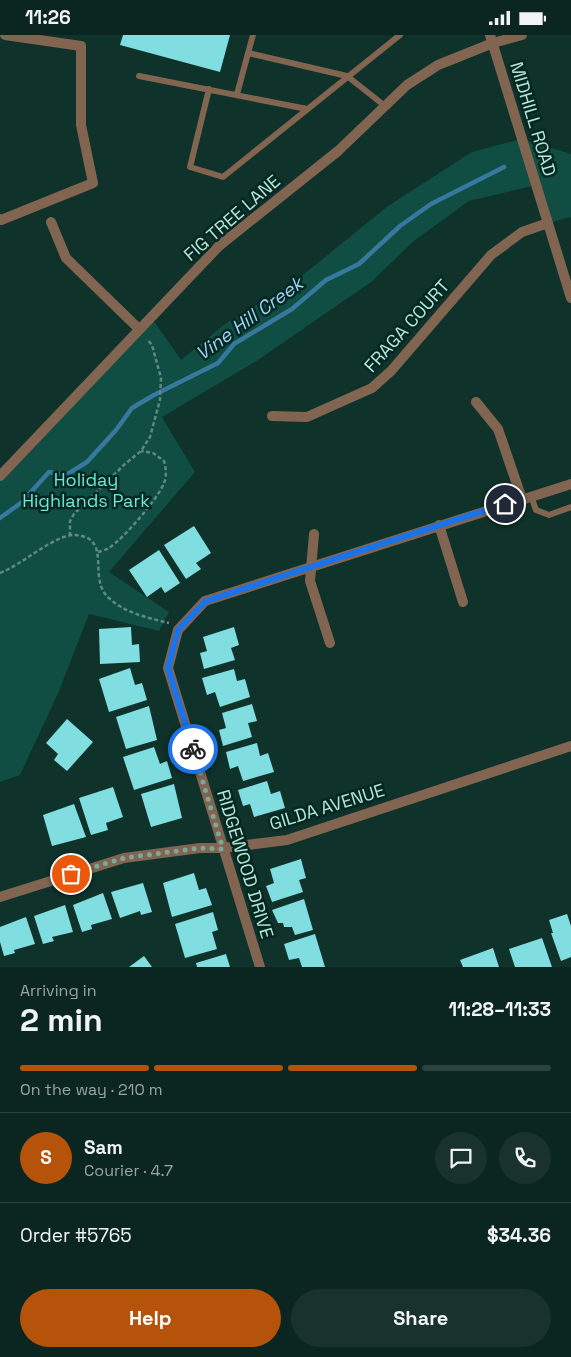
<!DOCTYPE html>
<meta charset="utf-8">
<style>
body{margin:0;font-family:"Space Grotesk",sans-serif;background:#19322d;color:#f1f3f6;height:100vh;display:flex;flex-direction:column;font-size:19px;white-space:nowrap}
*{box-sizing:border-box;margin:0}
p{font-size:16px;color:#9aa5a5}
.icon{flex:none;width:28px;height:28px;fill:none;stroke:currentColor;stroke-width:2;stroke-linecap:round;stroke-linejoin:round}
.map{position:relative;height:932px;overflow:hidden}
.sheet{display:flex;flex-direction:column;background:#0b2620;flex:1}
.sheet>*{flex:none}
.pin{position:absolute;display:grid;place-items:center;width:42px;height:42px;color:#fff;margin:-21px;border:2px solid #fff;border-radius:50%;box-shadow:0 1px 5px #0007}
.courier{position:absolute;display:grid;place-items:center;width:50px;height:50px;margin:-25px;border:4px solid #1a73e8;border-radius:50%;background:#fff;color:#222;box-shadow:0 1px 6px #0007}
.headline em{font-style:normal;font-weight:600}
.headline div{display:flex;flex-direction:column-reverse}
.headline{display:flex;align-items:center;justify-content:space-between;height:85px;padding:0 20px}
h1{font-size:32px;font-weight:600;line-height:38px}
.bar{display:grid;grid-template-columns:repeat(4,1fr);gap:8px 5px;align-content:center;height:60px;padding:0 20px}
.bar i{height:6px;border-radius:4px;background:#2b433e}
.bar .on{background:#b45309}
.bar p{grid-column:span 4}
.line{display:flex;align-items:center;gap:12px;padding:0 20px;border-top:1px solid #2b433e}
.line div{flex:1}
.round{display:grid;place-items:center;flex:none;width:52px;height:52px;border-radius:26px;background:#19322d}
.button{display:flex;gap:10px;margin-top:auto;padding:10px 20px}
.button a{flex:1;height:58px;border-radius:30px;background:#b45309;color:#fff;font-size:20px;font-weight:600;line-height:58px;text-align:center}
.button a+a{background:#19322d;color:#f1f3f6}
.status{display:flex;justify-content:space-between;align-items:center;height:35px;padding:0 25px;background:#0b2620;direction:ltr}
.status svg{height:14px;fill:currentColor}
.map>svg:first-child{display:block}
.green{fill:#104e43}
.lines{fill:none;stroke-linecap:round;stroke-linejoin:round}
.stream{stroke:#37789e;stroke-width:4.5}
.building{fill:#80dde0}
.path{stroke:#608980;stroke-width:2.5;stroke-dasharray:4 2.5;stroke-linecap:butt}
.service{stroke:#816550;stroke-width:6}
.minor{stroke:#816550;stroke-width:10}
.done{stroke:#7ba79c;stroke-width:5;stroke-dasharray:0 9}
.route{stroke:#1a73e8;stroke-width:6}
.labels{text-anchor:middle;stroke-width:5;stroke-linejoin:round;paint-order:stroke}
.street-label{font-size:18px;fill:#b5e6d9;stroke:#042821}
.park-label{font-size:18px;fill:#6debd0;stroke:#042821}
.water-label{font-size:19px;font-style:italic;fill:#a0d3f5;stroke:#042821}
</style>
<div class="status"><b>11:26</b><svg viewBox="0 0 49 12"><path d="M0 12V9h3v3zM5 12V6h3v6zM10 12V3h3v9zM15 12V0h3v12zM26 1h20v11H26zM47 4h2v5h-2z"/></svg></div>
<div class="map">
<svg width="571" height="932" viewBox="0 0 571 932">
<rect width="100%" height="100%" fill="#0f322b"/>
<!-- green -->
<path class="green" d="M522,104L571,119V182L548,188L536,150L469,166L415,205L371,247L258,325L162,382L195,437L109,537L169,577L159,596L89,579L59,656L20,740L0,747V441L151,282L181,325L225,289L293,248L388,171L472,117Z"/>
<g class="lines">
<!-- stream -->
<path class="stream" d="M0,483L22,467L49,437L66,440L87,427L116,395L132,373L154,360L218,328L234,309L292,274L326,245L359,229L400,191L431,169L504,132"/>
</g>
<!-- building -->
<path class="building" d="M123,0H230L220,37L120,10Z
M194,491L211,518L196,528L201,534L186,544L164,510Z
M159,515L180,548L165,558L161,552L147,562L129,535Z
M131,592L132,610L139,609L140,627L100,629L99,594Z
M234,592L239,610L231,613L235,625L204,634L200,618L207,616L203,602Z
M130,633L135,650L142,648L147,665L109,677L99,644Z
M234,634L237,646L245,644L250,662L220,672L215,657L207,660L202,643Z
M252,669L257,686L248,688L252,702L223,711L219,695L226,693L222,678Z
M149,671L157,705L126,714L116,682Z
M67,684L93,707L67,736L54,725L58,719L46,708Z
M257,708L260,721L268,718L274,737L243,746L238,731L230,734L226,717Z
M154,712L160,729L167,726L172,743L134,755L123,722Z
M267,746L271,759L280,756L285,773L254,782L250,769L243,771L238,755Z
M174,749L182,783L151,792L141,759Z
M113,752L123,782L106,788L108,795L91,800L79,763Z
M74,769L86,802L52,811L43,780Z
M301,824L306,843L299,845L303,857L272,867L266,851L274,848L270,834Z
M194,838L199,855L206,853L212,870L172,882L163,848Z
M143,848L152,877L141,880L140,876L120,883L111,857Z
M103,858L112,884L91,890L92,894L82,897L73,870Z
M304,864L313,895L295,900L292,892H284L283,888H278L272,875Z
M65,870L73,897L52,902L54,906L43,909L34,881Z
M213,877L218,895L212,897L217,914L185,923L175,889Z
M567,879L571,891V922L561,926L551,898H553L549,885Z
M26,882L35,909L14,915L15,918L4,921L0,907V892Z
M315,899L325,932H302L299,923L289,925L284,909Z
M542,903L552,932H515L509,914Z
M493,913L499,932H463L460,925Z
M226,919L230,932H197L196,928Z
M144,921L152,932H129Z"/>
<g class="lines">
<!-- path -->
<path class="path" d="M70,501V486L74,479L125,429L141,416L150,402L160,365L161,343L152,310L147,304
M98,517C101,516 106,515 109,513C123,504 158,464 164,448C167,441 166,433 164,426L153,418L141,416
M0,538C22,529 42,510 64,502C70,500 75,499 82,501C109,508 90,541 106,560C121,577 148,583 169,588"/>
<!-- service -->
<path class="service" d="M248,18L347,41L385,71
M139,41L307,74
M209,54L190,132L223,142L400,0
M237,59L253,0
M531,461L536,475L549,480L571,472"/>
<!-- minor -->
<path class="minor" d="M490,0L571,263
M0,184L1,185L93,148L81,90V11L5,0
M51,187L66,223L139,294
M476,367L498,394L522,464
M272,381L307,382L372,353L391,336L491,220L522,197L548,188
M0,441L219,211L338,116L407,50L438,30L493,8L522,0
M439,490L463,567
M314,499L310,546L330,608
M0,862L124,823L200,813H223L287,805L571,711
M260,932L168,633L178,595L205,566L571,449"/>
</g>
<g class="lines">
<!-- done -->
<path class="done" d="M71,839L124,823L200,813L223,814L193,714"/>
<!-- route -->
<path class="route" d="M193,714L168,633L178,595L206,566L505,469"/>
</g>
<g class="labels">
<!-- street labels -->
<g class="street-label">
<text transform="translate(533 84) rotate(73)" y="6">MIDHILL ROAD</text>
<text transform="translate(232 183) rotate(-41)" y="6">FIG TREE LANE</text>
<text transform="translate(407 291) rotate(-48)" y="6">FRAGA COURT</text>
<text transform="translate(327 772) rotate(-17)" y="6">GILDA AVENUE</text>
<text transform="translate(245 829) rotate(73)" y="6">RIDGEWOOD DRIVE</text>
</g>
<!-- park labels -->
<g class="park-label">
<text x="86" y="451">Holiday<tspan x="86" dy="21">Highlands Park</tspan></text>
</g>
<!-- water labels -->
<g class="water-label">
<text transform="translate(249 283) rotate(-36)" y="7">Vine Hill Creek</text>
</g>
</g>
</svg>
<div class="pin" style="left:71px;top:839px;background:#ea580c"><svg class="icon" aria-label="bag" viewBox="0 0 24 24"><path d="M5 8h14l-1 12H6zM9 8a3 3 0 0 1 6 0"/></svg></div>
<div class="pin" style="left:505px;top:469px;background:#1f2937"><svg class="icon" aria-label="home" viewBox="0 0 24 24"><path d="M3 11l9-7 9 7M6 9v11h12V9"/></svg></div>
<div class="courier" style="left:193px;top:714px"><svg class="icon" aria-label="bike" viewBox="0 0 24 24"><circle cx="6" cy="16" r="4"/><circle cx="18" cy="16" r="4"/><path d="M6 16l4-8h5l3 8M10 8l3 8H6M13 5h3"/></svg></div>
</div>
<section class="sheet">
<div class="headline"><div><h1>2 min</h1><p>Arriving in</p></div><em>11:28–11:33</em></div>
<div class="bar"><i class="on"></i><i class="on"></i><i class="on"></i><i></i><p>On the way · 210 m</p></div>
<div class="line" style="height:90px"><b class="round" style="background:#b45309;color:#fff">S</b><div><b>Sam</b><p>Courier · 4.7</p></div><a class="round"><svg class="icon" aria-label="chat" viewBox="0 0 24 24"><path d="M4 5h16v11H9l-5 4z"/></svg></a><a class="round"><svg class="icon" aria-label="phone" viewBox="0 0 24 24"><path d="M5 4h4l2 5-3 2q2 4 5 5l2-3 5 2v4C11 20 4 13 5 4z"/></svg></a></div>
<div class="line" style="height:65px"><div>Order #5765</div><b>$34.36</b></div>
<div class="button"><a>Help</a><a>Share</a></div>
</section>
